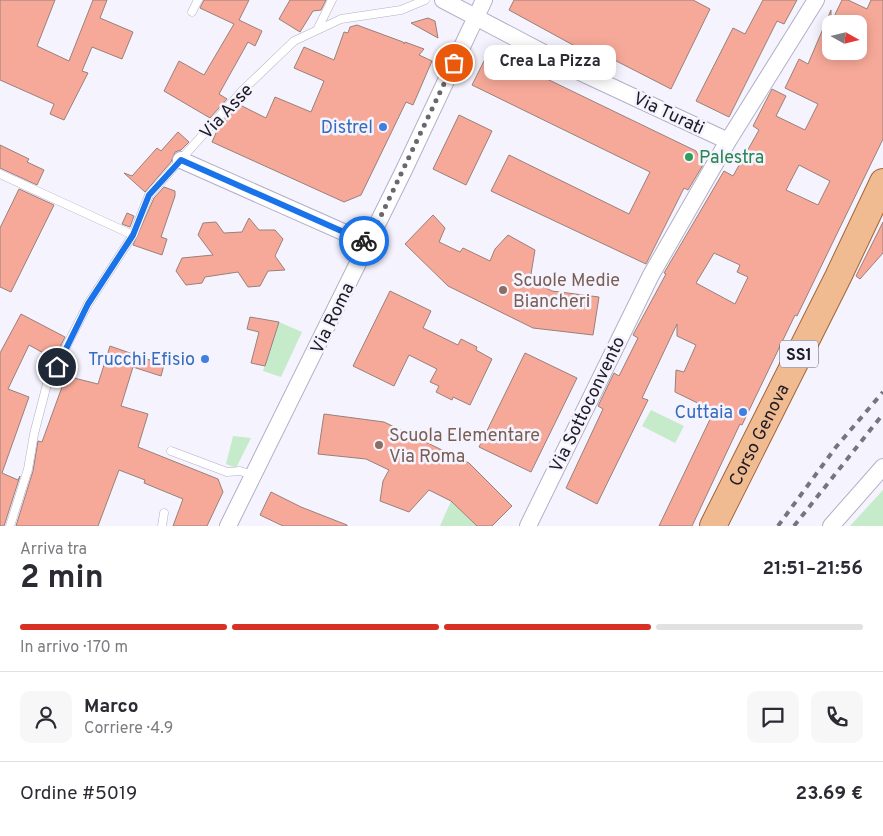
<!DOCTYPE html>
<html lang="it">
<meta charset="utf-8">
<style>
body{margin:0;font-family:Overpass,sans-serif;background:#f7f7f7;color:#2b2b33;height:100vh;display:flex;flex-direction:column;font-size:19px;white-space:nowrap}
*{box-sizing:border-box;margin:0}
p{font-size:16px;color:#7c7c81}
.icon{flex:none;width:28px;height:28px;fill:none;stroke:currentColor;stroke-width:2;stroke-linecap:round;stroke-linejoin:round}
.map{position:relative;height:526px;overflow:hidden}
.side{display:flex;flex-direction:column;background:#fff;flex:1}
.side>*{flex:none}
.needle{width:32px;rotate:98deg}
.tools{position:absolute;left:822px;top:15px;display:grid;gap:10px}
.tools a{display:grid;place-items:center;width:45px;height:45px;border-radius:10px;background:#fff;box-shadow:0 2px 12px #0003;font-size:25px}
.pin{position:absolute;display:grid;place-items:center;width:42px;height:42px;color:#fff;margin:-21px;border:2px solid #fff;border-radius:50%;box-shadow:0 1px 5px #0007}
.courier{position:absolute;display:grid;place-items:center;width:50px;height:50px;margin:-25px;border:4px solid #1a73e8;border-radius:50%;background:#fff;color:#222;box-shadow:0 1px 6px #0007}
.bubble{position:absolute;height:35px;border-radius:10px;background:#fff;box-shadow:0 2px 12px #0003;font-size:16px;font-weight:700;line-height:35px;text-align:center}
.head em{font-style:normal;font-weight:700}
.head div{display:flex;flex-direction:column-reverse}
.head{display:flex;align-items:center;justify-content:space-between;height:85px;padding:0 20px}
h1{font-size:32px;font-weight:700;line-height:38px}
.bar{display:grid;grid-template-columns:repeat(4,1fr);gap:8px 5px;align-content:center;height:60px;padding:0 20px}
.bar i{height:6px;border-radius:4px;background:#e1e1e2}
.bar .on{background:#d93025}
.bar p{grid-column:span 4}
.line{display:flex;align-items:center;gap:12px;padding:0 20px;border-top:1px solid #e1e1e2}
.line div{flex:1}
.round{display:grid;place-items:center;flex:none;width:52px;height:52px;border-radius:10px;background:#f7f7f7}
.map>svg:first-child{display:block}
.green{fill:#c6ebca}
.building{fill:#f7a999;stroke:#99807a;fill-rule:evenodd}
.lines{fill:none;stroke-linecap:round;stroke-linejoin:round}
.lane-casing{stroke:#b4afc6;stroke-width:9}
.street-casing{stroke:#b4afc6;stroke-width:18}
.primary-casing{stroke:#a1653b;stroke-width:28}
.lane{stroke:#fff;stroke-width:8}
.street{stroke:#fff;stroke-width:16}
.primary{stroke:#f1bb91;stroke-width:26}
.rail{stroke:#76747d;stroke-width:4;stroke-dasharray:6 6;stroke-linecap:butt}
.done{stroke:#696770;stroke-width:5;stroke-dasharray:0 9}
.route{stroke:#1a73e8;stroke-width:6}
.shop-dot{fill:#3f7fe0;stroke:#f5f3fd;stroke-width:2}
.leisure-dot{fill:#2e9e5b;stroke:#f5f3fd;stroke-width:2}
.education-dot{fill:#8d6e63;stroke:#f5f3fd;stroke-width:2}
.labels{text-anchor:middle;stroke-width:5;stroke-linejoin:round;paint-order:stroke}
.shield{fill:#f5f3fd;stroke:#5e5c65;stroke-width:1}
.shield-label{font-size:16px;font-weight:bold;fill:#1d1b24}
.street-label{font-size:18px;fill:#1d1b24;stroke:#f5f3fd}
.shop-label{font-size:18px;fill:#366cbe;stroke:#f5f3fd;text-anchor:end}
.leisure-label{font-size:18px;fill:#27864d;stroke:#f5f3fd;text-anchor:start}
.education-label{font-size:18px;fill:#785e54;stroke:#f5f3fd;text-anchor:start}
</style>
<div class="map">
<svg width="883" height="526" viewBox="0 0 883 526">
<rect width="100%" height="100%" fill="#f5f3fd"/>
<!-- green -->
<path class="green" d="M279,322L302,332L281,377L263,371Z
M651,410L684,426L675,443L642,426Z
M233,436L251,438L236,468L226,464Z
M883,490V526H850Z
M451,501L477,526H440Z"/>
<!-- building -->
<path class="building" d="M0,0H55L37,46L69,61L93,0H107L100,18L133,32L122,59L92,47L82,71L88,73L64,120L50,114L54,104L0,80Z
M204,0H249L239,20L262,31L255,46L248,42L219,94L227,99L210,118L164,91L179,61L204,75L234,24L200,8Z
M290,0H326L321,10L313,11L300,32L279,19Z
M514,0H693L710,9L671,89L587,46L584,51L509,10Z
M763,0H797L784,24L777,21L729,117L696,101L733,28L745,34Z
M842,0H848L867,9L871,0H883V139L797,316L795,315L742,425L740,424L692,526H659L714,411L675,392L676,370L684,372L696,345L677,336V324L642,398L648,400L597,504L566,488L603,409L598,406L614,373L619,376L638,338L633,335L666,274L664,273L724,171L733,176L759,130L753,126L772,89L786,96L776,116L805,130L818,104L785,88L799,59L808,64L831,10V23ZM831,24H859V51H831ZM799,165L830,181L818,205L786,190ZM714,253L740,265L737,272L748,277L735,304L696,283Z
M428,18L435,21L438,38L411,23Z
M357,25L403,42L404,44L405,42L424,49L419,55L432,61L413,105L406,102L361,195L344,202L212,142L220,124L238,104L266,118L275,97L311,112L324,81L294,68L304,47L334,60L344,32L348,33L350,27Z
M489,51L696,151L703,165L688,190L684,188L646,264L491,191L509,155L629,214L650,172L472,85Z
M459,115L492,131L466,185L433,169Z
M178,132L189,142L181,150L175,152L171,162L145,192L124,173L132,176L157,148L161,151Z
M0,145L29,159L27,162L44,170L37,185L0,168Z
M164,187L175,191V196L161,237L167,239L162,255L133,245L154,198Z
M19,189L54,205L11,292L0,287V228Z
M127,213L134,216L130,227L122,224Z
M433,215L445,228L439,242L460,252L463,248L490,261L495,249L508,235L535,250L530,280L552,291L599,297L593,335L533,328L448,286L405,244Z
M249,218L259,230H275L283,239L275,256L285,270L268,271L260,286L248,287L238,272L205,277L202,283L186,285L176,271L182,258L213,255L198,235L203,223L216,222L224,233L242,232Z
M883,222V253L860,279L856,276Z
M390,291L431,311L423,328L458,345L461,339L477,347L476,350L492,359L470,405L453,397L452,400L436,392L439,386L430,382L437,369L409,355L394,386L353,366Z
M21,314L65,337L54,359L29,345L8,389L29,397L2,473L18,480L20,476L4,526H0V353Z
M250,317L279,322L265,366L251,363L259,332L247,329Z
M110,346L164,365L161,376L133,367L121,406L148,414L138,447L218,479L223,492L207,526H173L183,499L144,483L145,480L119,470L98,526H16L33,471L38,441L42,442L66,376L98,384Z
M525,353L577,378L531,472L479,447Z
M324,414L384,422L469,463L512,506L492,526H477L451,501L429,490L409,512L380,501L383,481L389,470L366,459L318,454Z
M271,492L301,507L347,525V526H283L260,515Z"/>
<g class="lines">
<defs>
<path id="lane" d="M192,12L198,0
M318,28L332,0
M0,174L133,235
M171,451L227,472L240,471L253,475
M10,526L28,469L34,434L47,384L88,304L133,235L149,195L242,91L294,41L341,19L401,10L425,0
M162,526L164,513"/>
<path id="street" d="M443,0L582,73L728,141
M181,160L368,243
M228,526L404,170L484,0
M528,526L651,275L728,141L816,0
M831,526L883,467"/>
<g id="primary">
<path id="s1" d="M713,526L838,277L883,182"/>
</g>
</defs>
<!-- lane casing -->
<use href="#lane" class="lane-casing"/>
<!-- street casing -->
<use href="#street" class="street-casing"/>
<!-- primary casing -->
<use href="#primary" class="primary-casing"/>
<!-- lane -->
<use href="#lane" class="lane"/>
<!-- street -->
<use href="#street" class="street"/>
<!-- primary -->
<use href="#primary" class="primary"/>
<!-- rail -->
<path class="rail" d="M778,526L836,447L883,392
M794,526L883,414"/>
</g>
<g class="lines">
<!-- done -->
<path class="done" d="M364,241L368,243L454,63"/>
<!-- route -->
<path class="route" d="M57,367L88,304L133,235L149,195L181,160L364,241"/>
</g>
<!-- markers -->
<g class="shop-dot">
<circle cx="383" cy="127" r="5"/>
<circle cx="205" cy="359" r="5"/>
<circle cx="743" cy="412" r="5"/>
</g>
<circle class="leisure-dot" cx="689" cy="157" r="5"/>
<g class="education-dot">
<circle cx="503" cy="290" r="5"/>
<circle cx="379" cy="445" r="5"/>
</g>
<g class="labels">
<!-- shield labels -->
<rect class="shield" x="780" y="340.5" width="38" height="27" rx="4"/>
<g class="shield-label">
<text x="799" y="360">SS1</text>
</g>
<!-- street labels -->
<g class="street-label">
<text transform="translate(226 111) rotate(-47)" y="6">Via Asse</text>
<text transform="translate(669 113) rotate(25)" y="6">Via Turati</text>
<text transform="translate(332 318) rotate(-64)" y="6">Via Roma</text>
<text transform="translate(587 404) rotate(-64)" y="6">Via Sottoconvento</text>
<text dy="6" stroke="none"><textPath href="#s1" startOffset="102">Corso Genova</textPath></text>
</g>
<!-- shop labels -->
<g class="shop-label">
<text x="373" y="133">Distrel</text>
<text x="195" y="365">Trucchi Efisio</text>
<text x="733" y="418">Cuttaia</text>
</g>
<!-- leisure labels -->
<g class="leisure-label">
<text x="699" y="163">Palestra</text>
</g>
<!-- education labels -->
<g class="education-label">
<text x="513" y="286">Scuole Medie<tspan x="513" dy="21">Biancheri</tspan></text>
<text x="389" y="441">Scuola Elementare<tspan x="389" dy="21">Via Roma</tspan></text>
</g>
</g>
</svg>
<div class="tools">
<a><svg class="needle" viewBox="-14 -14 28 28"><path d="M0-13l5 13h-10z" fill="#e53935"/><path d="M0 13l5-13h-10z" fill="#7c7c81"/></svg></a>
</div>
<div class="pin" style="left:454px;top:63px;background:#ea580c"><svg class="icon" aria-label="bag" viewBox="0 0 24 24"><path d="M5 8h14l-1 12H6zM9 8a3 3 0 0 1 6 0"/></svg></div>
<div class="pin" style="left:57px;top:367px;background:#1f2937"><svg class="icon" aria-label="home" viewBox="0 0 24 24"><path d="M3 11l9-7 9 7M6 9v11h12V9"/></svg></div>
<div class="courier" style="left:364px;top:241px"><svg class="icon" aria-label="bike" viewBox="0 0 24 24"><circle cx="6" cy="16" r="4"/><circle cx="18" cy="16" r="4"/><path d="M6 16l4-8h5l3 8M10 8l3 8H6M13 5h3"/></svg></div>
<div class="bubble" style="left:484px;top:45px;width:132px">Crea La Pizza</div>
</div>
<section class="side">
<div class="head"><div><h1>2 min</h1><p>Arriva tra</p></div><em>21:51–21:56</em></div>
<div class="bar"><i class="on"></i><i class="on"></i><i class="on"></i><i></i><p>In arrivo · 170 m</p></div>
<div class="line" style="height:90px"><a class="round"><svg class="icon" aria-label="person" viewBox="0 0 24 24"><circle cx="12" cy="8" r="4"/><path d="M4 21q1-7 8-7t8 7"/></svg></a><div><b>Marco</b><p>Corriere · 4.9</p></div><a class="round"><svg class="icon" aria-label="chat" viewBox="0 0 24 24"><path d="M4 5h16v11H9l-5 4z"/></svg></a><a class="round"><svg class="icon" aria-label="phone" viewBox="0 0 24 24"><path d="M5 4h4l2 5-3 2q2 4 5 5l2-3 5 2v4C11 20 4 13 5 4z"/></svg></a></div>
<div class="line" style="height:65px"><div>Ordine #5019</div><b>23.69 €</b></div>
</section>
